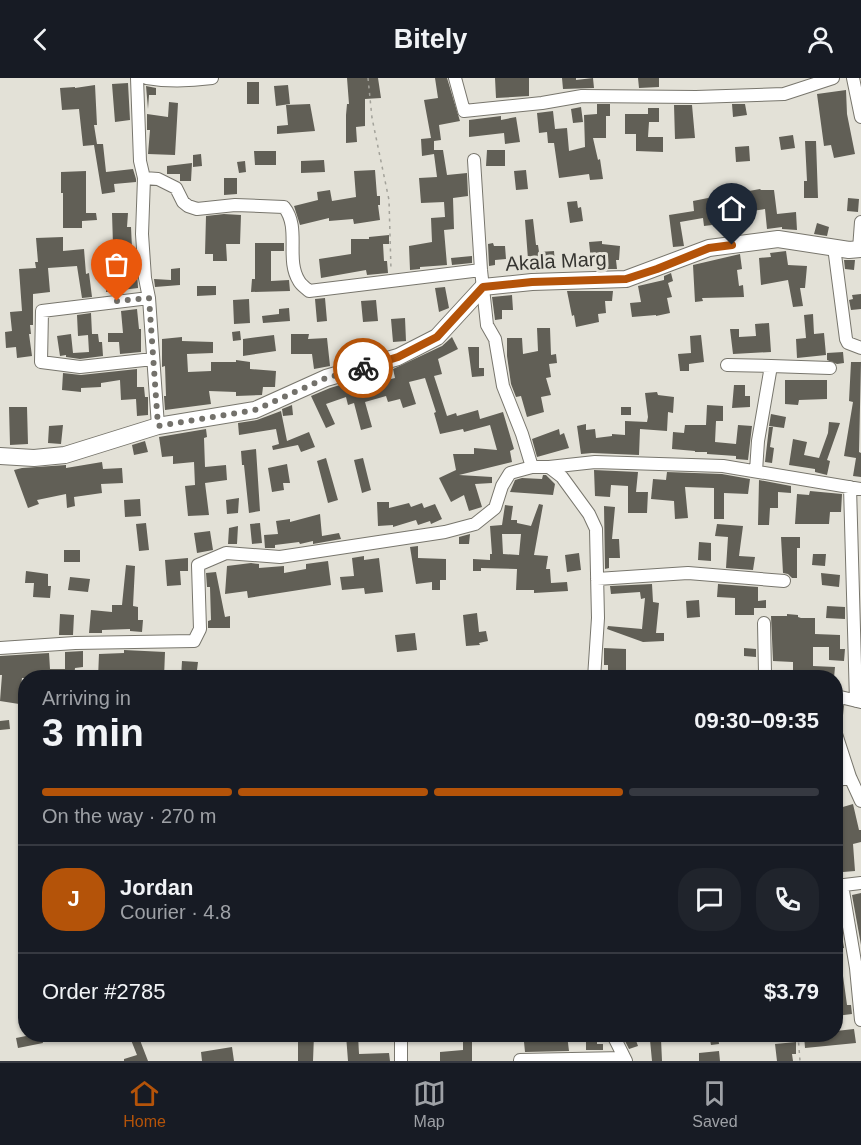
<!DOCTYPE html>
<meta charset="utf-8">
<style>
body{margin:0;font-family:Arial,sans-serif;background:#20242c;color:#f1f3f6;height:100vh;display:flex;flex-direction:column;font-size:22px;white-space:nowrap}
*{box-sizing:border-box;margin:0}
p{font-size:20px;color:#9ea1a6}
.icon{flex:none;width:33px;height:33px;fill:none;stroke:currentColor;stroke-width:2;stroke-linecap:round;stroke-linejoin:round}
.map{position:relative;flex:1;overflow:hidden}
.panel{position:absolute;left:18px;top:592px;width:825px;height:372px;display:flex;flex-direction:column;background:#171b24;border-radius:24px;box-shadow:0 2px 4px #0004}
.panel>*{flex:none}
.pin{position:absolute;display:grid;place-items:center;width:51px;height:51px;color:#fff;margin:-62px -26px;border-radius:50% 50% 50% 0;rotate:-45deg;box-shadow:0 0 6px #0007}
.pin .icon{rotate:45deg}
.courier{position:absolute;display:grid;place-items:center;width:60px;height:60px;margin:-30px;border:4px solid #b45309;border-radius:50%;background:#fff;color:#222;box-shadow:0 2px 8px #0007}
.headline em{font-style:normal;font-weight:600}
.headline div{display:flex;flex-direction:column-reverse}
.headline{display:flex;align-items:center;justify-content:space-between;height:102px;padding:0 24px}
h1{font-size:39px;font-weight:600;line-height:45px}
.bar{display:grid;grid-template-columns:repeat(4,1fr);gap:9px 6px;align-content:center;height:72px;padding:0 24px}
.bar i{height:8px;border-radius:4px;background:#363941}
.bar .on{background:#b45309}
.bar p{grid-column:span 4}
.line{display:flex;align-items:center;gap:15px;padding:0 24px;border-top:2px solid #363941}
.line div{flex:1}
.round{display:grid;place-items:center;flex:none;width:63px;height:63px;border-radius:24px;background:#20242c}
header{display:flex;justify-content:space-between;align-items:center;height:78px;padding:0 24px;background:#171b24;font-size:27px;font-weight:600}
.tab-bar{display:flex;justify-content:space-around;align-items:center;height:84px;border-top:2px solid #363941;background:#171b24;font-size:16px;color:#9ea1a6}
.tab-bar a{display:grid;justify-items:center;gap:3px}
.tab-bar .on{color:#b45309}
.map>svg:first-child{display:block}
.building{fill:#615f56;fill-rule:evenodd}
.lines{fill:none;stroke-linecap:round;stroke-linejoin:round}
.minor-casing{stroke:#78766d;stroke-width:14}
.secondary-casing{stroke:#78766d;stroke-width:18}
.path{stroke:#a3a29a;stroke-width:1.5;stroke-dasharray:3 4.5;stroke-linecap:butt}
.minor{stroke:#fff;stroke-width:12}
.secondary{stroke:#fff;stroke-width:16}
.done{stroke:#73716b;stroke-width:6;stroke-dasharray:0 10.8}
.route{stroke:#b45309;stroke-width:8}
.labels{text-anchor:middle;stroke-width:6;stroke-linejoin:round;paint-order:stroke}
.street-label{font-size:20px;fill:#363531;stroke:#e3e1d7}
</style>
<header><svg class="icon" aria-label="back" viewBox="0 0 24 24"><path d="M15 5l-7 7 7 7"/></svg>Bitely<svg class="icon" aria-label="person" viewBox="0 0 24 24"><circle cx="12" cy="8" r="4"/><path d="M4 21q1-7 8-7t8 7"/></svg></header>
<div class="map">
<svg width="861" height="983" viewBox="0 0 861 983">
<rect width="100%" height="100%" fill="#e3e1d7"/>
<!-- building -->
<path class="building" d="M347,0H378L381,20L365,21V48L356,49L357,64L346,65V37L347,26H349Z
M435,0H447L460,43L439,47L441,62L434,63V72H443L447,97L467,95L468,118L453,120L454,151L444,152L447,187L420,189V191L410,192L409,168L432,164L431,140L445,139L444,124L421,125L419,100L437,99L434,76L422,78L421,61L431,60L424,22L438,20Z
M495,0H529V18L496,20Z
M562,0H576V2L593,0L594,10L563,11Z
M638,0H659V9L639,10Z
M247,4H259V26H247Z
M128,5L130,42L115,44L112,6Z
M95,7L97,47H94L97,66H103L106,94L133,91L136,101V104L114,106L115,114L102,116L94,67L83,68L79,31L62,32L60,10L75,9V10Z
M288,7L290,26L276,28L274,8Z
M146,8L156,10V17H149L148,31Z
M846,12L847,36L855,76L834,80L831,67L824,68L817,16Z
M169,24L178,25L175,77L148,76L150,52H147V36L168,39Z
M310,26L315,53L277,56V48L288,47L286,27Z
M597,26H610V38H606V60H593L598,82L600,81L603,101L590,102L589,96L559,100L554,65H548L547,54L539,55L537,35L553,33L555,51L567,50L569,73L585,69L584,37L597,36Z
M732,26H745L747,37L733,39Z
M674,27H692L695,60L675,61Z
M581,29L583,44L573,45L571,31Z
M648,30H659V44H649L648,59H663V74L636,73V56H625V36H648Z
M501,38V42L516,39L520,64L505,66L504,55L469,59V42Z
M793,57L795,70L781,72L779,59Z
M805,63H816L818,120H804V103H807Z
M749,68L750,83L736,84L735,69Z
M487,72H505V88H486Z
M254,73H276V87H255Z
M201,76L202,88L193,89V77Z
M324,82L325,94L301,95V83Z
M245,83L246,94L239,95L237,84Z
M192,85L191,103H180V96H167V88Z
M375,92L377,118H380V127H378L380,142L354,146L353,141L329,143V140L300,147L294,128L318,122L317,114L330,112L332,123L356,119L354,93Z
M526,92L528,111L516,112L514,93Z
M86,93V135H96L97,142L82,143V150H63V115H61V94Z
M224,100H237V116L224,117Z
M760,111L761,112H774L777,136L796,134L797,152L782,151V149L767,151L765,131L752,133L749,113Z
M708,120L712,147L704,148L703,140L680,144L684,168L673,169L669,137L694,133L693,123Z
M848,120L859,121L858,134L847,133Z
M577,123L578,130L581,129L583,143L570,145L567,124Z
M112,135H128L127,149H131L132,170H135L138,209V210L106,214V201H111V185L118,184L117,167H113Z
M224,136L241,137L240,166H226L227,183H213V176H205L206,138Z
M533,141L536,167H538L539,174L554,173L555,186L541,187V193L529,194L525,142Z
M817,145L829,149L827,158L814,156Z
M389,157V166H383L384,183H387L388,195L367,197L366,192L321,200L319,181L351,176V161H369V159Z
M63,159V173L84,171L86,196L89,195L92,219L82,220L77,188L48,190L50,214L33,216V247H30L31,256H29L32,278L17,280L16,269L6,270L5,254L12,253L10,234L22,233L19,191L36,190L35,184H38L36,160Z
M602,163V166L620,168L619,182H616L617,191H595L594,182H591L589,164Z
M255,165H284V173H271V203L289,202L290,213L251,214L252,201H255Z
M493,165L494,168H505L506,181L495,182V187L489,188L488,166Z
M786,173L788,187L807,188L805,210H800L803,228L793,229L788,202L761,207L759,180L771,179L770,175Z
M740,176L742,191L737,192L739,208L743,207L744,219L702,220L703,223L695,224L693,187Z
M472,178V185L452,187L451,180Z
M844,182H855L854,192L845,191Z
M180,190V207L155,209L154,201L171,202V191Z
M671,195L673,203L668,205L672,219L667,220L670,235L656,238V237L632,239L630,225L641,224L638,208L664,202V198Z
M197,208H216V217L197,218Z
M445,209L449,230L439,234L435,210Z
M567,213H613L612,223H605L606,235L598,236L599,244L576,249L574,237L572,238Z
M861,216V231L851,232L849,222L853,221L852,217Z
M512,217L513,232H502V241L495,242L492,219Z
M325,220L327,243L317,244L315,221Z
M249,221L250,245L234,246L233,222Z
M376,222L378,243L363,244L361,223Z
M289,230L290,243L263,245L262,238L279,236V231Z
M137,231L139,251H141V274L120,276L119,264H108V255H123L121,233Z
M91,235L92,256H98L99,264H102L103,278L80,281L66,279V277L60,278L57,258L71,256L73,275L89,274L88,257L78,258L77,237Z
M813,236L814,256L824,255L826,277L797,280L796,261L806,260L804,237Z
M405,240L406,263L393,264L391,241Z
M769,245L771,274L733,276L730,251H739V259L756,258L755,246Z
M537,250H550L551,277L556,276L557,285L549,286L551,299L546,300L551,317L541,319L544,334L527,339L521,318L516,319L511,306L507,278V260H522L523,276L538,273Z
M240,253L241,262L233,263L232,254Z
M291,256H309L308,261L327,260L330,288L314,291L312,276H291Z
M274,257L276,273L243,278V261Z
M701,257L704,284L689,286V293H680L678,276L691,275L690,258Z
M182,259V263L213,264V275L187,276L188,294L211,293V284H236V282L250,284V291L276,293L275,309H263L262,317L236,318V314L209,313L211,326L165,332L164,318H166L165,288L162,289V261Z
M452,259L458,271L438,281L442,296L434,298L447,338L456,335L457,338L478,332L480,341L503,334L514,371L510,373L512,384L459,397L492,399V405L475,406L482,429L469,433L464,417L451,424L439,400L456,392L453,376H474V370L497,372L490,347L464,354L463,351L440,356L434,335L436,334L425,300L409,304L416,326L403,330L400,321L388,324L386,318L365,324L372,349L361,352L354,325L348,327L346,319L326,326L335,346L326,350L311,318L330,310L376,296L378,304L395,300L393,291L442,268Z
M468,269H479V290H484V298L472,299Z
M843,274L844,285L837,286L827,282V275Z
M851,284H861L859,374L861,375V399L853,398L856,380L844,378L853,324L849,323Z
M137,291V309H144L145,319H148V337L137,338L136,321L121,322L120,302L101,305V309L81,310V314L62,312L63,295L81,297Z
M785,302H827V321L799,322L798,327L785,326Z
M734,307H745V318H750V329L732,330Z
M657,314L658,317L674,319L673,335L668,334L667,353L640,351L639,377L592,375L581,376L577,348L586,346V352L595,351L596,360L612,358V356L625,357V343L647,344L648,339L645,315Z
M292,327L293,337L283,338L282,331Z
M707,327L723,328V343H716L715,364L736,366L738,347L752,348L748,382L736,381V378L707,376V374H695V373L672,371L673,354L684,355L685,347H706Z
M9,329H27L28,366L10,367Z
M621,329H631V337H621Z
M281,333L287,363L309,354L315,369L301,374L298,367L273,372L272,368L279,366L276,351L239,357L238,345L257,342Z
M771,336L786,339L784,350L769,348Z
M829,344L840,345L827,382L830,383L827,397L815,394V391L789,387L793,361L807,364L804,377L819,380L828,355Z
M63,347L61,366L48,365L49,348Z
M769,349H773L770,369L774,370L772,385L765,384Z
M206,351L207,359L204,360L205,389L226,387L227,402L205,405L209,437L188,438L185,408L195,407L194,384L173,386V378L162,379L159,359Z
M559,351L560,357L564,355L569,370L537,379L532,361Z
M145,363L148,374L134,377L132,367Z
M256,371L260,433L249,435L244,387H242L241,373Z
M326,380L338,422L328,425L317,383Z
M363,380L371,412L362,415L354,382Z
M102,384L103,391L122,390L123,405L101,406L102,415L74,419L75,428L67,430L66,416L37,422L39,426L28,430L14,392L22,390L66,387V390Z
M287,386L290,405H283L284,412L272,414L268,390Z
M594,392L638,394L636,414H648L647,435H628V408L611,407L610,419L595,418Z
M667,394L722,396L750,401L748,416L724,415V441H714V410L685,409L688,440L675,441L674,423L651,421L653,401L666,402Z
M543,397H546L555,406L553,417L510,414L515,402L522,400L542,401Z
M759,402L791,408V415L778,414V430H770L769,447H758Z
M810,413L842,416L841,434H830L829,446H795L797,416L809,417Z
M239,420L238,435L227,436L226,422Z
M140,421L141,438L125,439L124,422Z
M377,424H389V430L409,425L411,429L422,425L424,430L435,426L442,441L431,446L430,443L418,447L416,442L393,449V447L378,448Z
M539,426L543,427L534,477L548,478L546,491H550L551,505L567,504L568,513L534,515V512H516L517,491L481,490V493H473V481L490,482V476H492L490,448L502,447L505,427L513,428L511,442H517V445L531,448ZM502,456H521L519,477L503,476Z
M604,428L615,429L612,461H619L620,480H609V490L605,491Z
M320,436L322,458L339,455L341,461L313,466V463L300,466L299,464L275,467V470H265L264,457L278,456L276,443L290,441V444Z
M146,445L149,472L139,473L136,446Z
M260,445L262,465L252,466L250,446Z
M717,446L743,448L739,478L755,479L753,492L726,490L728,459L715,458Z
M238,448L237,466H228L229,450Z
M210,453L213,472L197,475L194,455Z
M470,456L469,466H459V459Z
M781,459H800V470H797V500H792L788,496L783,495Z
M699,464L711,465V483L698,482Z
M418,468V480L446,481V502H440V512H432V504L416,506L410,469Z
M64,472H80V484H64Z
M579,475L581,492L567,494L565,477Z
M813,476H826L825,488L812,487Z
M364,478V482L379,480L383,514L365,516L364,510L342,512L340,499L354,498L352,480Z
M188,480V493H180L181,507L167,508L165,482Z
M328,483L331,507L248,520L247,513L225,516L227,488L251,485L259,486V490L284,488V495L306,491V486Z
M126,487L135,488L133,528L138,529V542H143L142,554L130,553V551L102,552V555H89L91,532L112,534V527H122Z
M26,493L48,496V508H51L50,520L33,519L34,505H25Z
M216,494L225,539L230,538V550H208V543L211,542L210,509H207L206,495Z
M821,495L840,497L839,509L822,507Z
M70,499L90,501L88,514L68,512Z
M652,506L653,524L659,525L656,555H664V563L643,564L607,551L608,548L642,551L645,520L641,521L640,514L611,516L610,508Z
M718,506L758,509V523L766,522V530H754V537H735V520L717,519Z
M699,522L700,539L687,540L686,523Z
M827,528L845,529V541L826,540Z
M477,535L479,554L486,553L488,563L479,565L480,567L466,568L463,537Z
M60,536L74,537L73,557H59Z
M787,536L798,537V539L801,540H815V556L840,557V571H845L844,583L829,582V569H813V588L835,589L834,600H808V595H793V584L773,583L771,538H787Z
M415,555L417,572L397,574L395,557Z
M604,570L626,571V600H608V587H604Z
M744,570L756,571V579L744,578Z
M124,572L165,574L164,600H98L99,576L124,575Z
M83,573V589L75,590L74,600H22L19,626L0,623L2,597H0V578L49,575L50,591H65V574Z
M182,583L198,584L196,600H181Z
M9,642L10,651L0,652V643Z
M853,726L859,752H861V764L853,766L855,793L843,794L842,779H836V731Z
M861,815V867L852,817Z
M836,821L844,870L836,871Z
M843,898L847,927H851L852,936L836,938V899Z
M854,951L856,965L805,970L804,957H836V953Z
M31,957H41L43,965L18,970L16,960Z
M129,957H138L148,983H124V981L137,977Z
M298,957H314L313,983H298Z
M346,957H358L359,976L389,975L390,983H348Z
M531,957H567L569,973L525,974L524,964L533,963Z
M586,957H597V966H603V972H586Z
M622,957H634L638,968L629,971Z
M709,957H718L719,966L711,967Z
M472,960V983H440V974L463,972V961Z
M661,961L662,983H652L650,962Z
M796,964V976H792L793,983H777L775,966Z
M232,969L234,983H202L201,974Z
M719,973L720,983H699V975Z"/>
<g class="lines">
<defs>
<path id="minor" d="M137,0L140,83L144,100L142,156L145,200L149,220L158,348
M147,0C170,4 189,3 212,0
M455,0L464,33L542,25L582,18L696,19L784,16L833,0
M853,0L861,39
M474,82L481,192L487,247L495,261L503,308L522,356L532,389
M144,100L158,101L176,110L183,124L188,128L197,131L235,127L284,129C301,150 285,181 299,203C301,207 306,210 309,213L481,192
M834,169L846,261L848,265L861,270
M859,171L861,144
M149,220L42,233L41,284L80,289L153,281
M727,287L771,288
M549,389L562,399L589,436L596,451L598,540L594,600
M756,393L758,363L771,288L830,290
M850,409L856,623
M597,501L688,495L784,503
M764,545L765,595L770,600
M0,570L75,565L194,563L200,551L198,487L226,475L280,479L445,454L475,446L495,430L502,408L510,395L532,389H549L595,384L723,388L861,411
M836,618L861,624
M836,637L838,619
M836,656L850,699L836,703
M850,699L861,723
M842,807L856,890L861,942
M836,808L861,805
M613,957L626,983
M520,982L624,980
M401,983V957"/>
<path id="secondary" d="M0,378L34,380L65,377L158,348L255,332L326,300L398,279L437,259L483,209L532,204L626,201L709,170L778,161L849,172L861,171"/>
</defs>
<!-- minor casing -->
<use href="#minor" class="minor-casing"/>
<!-- secondary casing -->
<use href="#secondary" class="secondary-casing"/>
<!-- path -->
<path class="path" d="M368,0L372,40L389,122L391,192
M798,957L800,983"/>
<!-- minor -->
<use href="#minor" class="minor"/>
<!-- secondary -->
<use href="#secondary" class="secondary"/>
</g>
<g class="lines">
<!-- done -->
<path class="done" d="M117,223L149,220L158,348L255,332L326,300L363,290"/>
<!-- route -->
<path class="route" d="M363,290L398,279L437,259L483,209L532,204L626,201L657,191L709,170L732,167"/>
</g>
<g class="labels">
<!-- street labels -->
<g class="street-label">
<text transform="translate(556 183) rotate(-3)" y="7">Akala Marg</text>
</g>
</g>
</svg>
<div class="pin" style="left:117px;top:223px;background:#ea580c"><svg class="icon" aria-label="bag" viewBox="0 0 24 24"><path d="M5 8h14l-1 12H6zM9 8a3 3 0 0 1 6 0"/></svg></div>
<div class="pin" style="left:732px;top:167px;background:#1f2937"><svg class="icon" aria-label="home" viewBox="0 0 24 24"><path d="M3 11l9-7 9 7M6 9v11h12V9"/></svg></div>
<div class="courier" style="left:363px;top:290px"><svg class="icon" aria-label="bike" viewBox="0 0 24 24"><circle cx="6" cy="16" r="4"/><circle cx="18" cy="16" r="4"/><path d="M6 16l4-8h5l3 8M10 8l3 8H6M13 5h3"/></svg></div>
<section class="panel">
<div class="headline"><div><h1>3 min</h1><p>Arriving in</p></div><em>09:30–09:35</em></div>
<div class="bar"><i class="on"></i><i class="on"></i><i class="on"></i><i></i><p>On the way · 270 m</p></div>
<div class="line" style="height:108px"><b class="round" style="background:#b45309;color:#fff">J</b><div><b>Jordan</b><p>Courier · 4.8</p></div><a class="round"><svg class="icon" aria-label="chat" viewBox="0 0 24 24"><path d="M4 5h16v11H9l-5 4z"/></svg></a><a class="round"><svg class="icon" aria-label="phone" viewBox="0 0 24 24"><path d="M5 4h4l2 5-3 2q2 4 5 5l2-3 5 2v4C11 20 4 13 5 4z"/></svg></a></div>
<div class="line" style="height:78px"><div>Order #2785</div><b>$3.79</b></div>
</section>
</div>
<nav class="tab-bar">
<a class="on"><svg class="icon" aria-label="home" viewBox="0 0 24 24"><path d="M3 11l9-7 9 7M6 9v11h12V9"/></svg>Home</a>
<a><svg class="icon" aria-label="map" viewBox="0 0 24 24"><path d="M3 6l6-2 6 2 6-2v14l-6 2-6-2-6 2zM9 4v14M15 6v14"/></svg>Map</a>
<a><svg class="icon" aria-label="saved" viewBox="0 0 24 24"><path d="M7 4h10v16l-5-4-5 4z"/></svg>Saved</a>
</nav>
